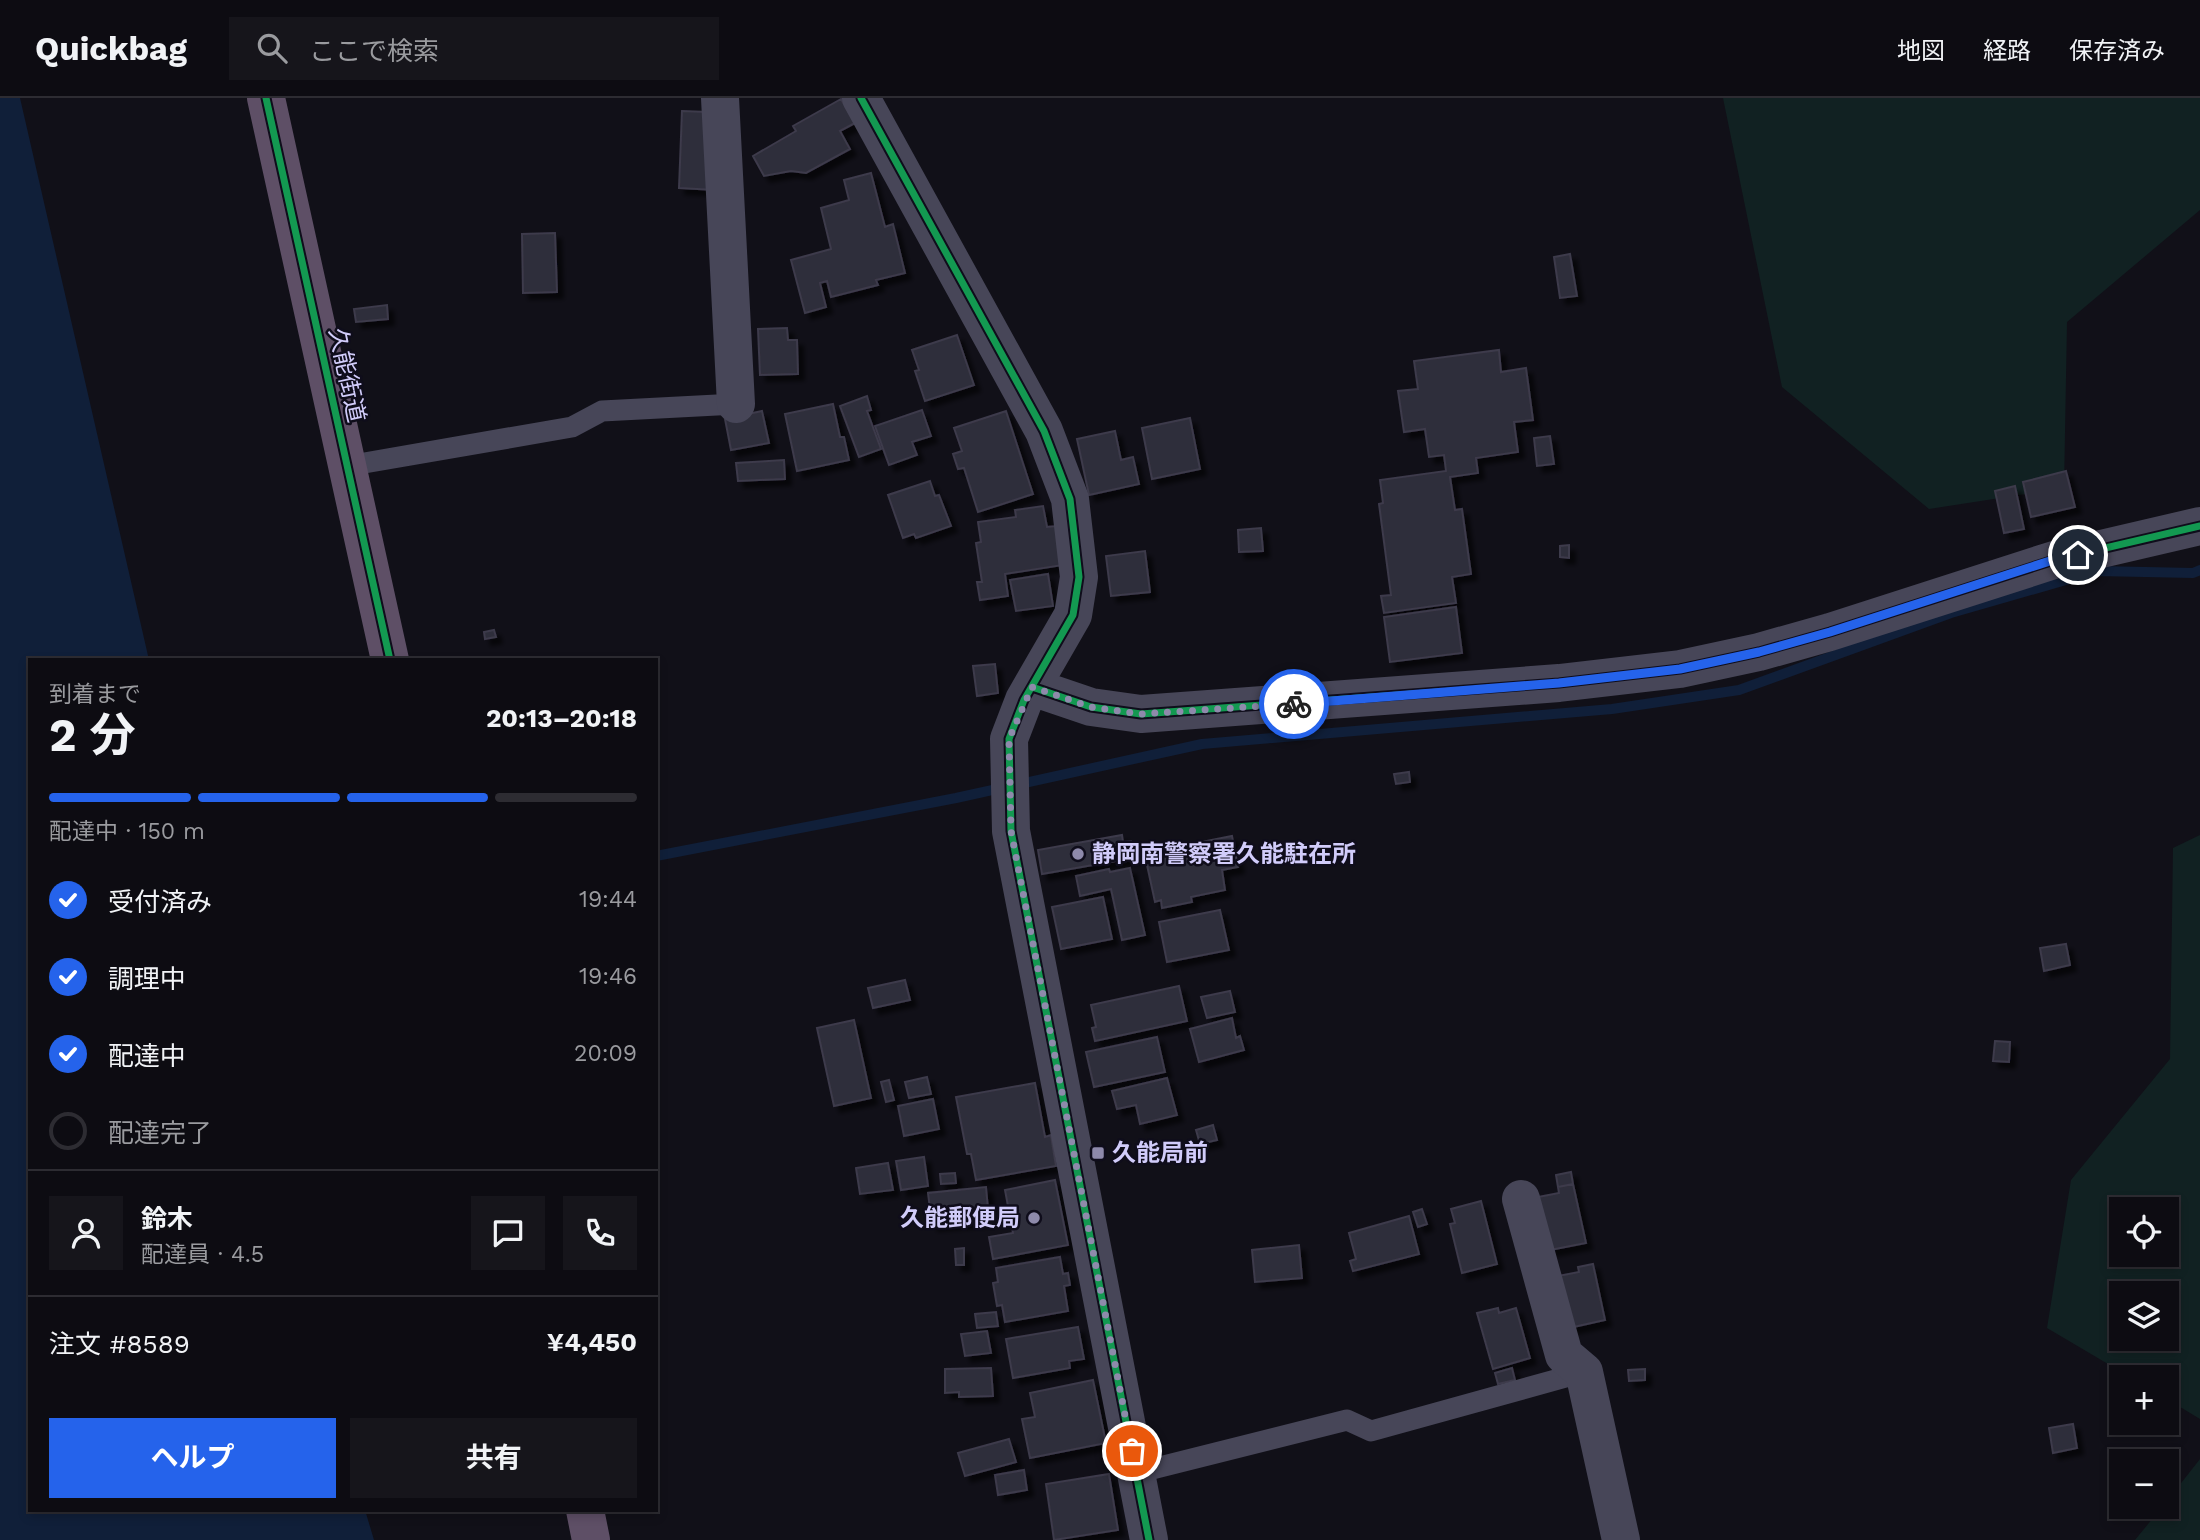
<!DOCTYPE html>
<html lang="ja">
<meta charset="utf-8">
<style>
body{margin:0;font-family:"Work Sans","Noto Sans JP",sans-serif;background:#16151b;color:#f1f3f6;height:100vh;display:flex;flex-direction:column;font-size:26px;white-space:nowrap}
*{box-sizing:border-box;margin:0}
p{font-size:23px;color:#9a9b9f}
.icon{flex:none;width:38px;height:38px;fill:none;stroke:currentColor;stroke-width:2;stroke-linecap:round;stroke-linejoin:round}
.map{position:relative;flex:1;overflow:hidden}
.sheet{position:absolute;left:28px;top:560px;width:630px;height:854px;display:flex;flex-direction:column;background:#0d0c12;border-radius:0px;box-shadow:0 4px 10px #0003,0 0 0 2px #2d2c32}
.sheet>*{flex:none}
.buttons{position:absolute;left:2109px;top:1099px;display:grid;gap:14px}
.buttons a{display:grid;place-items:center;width:70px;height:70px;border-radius:0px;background:#0d0c12;box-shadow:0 4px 10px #0003,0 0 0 2px #2d2c32;font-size:35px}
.pin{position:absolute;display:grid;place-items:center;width:60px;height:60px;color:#fff;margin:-30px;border:4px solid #fff;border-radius:50%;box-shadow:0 2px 7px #0007}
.courier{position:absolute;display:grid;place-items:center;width:70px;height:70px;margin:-35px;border:5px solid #2563eb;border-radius:50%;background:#fff;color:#222;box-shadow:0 2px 9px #0007}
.head em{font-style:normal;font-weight:700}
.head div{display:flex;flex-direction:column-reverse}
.head{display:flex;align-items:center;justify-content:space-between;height:119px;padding:0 21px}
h1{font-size:46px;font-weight:700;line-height:52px}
.bar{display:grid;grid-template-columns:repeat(4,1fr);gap:10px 7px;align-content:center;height:84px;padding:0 21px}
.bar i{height:9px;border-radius:5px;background:#2d2c32}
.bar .on{background:#2563eb}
.bar p{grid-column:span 4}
.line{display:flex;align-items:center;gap:18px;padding:0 21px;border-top:2px solid #2d2c32}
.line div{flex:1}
.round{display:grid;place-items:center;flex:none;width:74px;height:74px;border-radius:0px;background:#16151b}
ol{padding:0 21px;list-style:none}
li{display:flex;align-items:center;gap:21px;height:77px}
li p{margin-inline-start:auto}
li .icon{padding:7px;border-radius:50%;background:#2563eb;color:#fff;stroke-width:4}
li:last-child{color:#9a9b9f}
li i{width:38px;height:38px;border:4px solid #2d2c32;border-radius:50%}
.cta{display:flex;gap:14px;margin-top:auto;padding:14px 21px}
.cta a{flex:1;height:80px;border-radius:0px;background:#2563eb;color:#fff;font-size:28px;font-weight:700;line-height:80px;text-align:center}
.cta a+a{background:#16151b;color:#f1f3f6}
header{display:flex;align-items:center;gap:42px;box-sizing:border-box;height:98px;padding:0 35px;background:#0d0c12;border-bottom:2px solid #2d2c32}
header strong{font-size:33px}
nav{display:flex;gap:38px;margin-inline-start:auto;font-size:24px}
.search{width:490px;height:63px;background:#16151b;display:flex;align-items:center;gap:18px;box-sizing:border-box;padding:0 24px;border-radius:0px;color:#9a9b9f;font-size:26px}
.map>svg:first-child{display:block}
.green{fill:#112122;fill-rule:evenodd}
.water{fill:#101f39}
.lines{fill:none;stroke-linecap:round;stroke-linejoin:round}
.stream{stroke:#101f39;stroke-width:10}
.building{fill:#2f2e3a;stroke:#3d3a4b;stroke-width:2;filter:url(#shadow)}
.service{stroke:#474658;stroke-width:21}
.minor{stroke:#474658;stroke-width:38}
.trunk{stroke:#5e4f66;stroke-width:38}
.cycleway-casing{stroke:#0f0d1b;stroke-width:11}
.cycleway{stroke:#139951;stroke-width:7}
.done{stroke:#8e8aab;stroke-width:7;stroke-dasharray:0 12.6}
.route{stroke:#2563eb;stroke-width:9}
.poi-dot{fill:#8e8aab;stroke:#0f0d1b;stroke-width:2.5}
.labels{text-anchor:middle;stroke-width:5;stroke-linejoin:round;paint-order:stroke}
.street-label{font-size:24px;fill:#d1ccfa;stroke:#0f0d1b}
.poi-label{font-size:24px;font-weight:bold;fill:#d1ccfa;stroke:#0f0d1b;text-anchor:start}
</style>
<header>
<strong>Quickbag</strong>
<div class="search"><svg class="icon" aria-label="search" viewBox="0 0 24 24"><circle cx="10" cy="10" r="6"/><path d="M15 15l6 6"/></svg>ここで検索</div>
<nav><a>地図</a><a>経路</a><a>保存済み</a></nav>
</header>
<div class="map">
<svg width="2200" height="1442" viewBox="0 0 2200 1442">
<defs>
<filter id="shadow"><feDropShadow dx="6" dy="6" stdDeviation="2" flood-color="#0009"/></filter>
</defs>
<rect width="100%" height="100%" fill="#111018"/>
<!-- green -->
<path class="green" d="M1723,0H2200V112L2067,224L2064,390L1929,411L1782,289Z
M2200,737V1321L2167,1301L2166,1279H2130L2047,1230L2071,1082L2170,961L2173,750ZM2121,1111H2166V1157H2121ZM2166,1195V1241H2121V1195Z
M2200,1361V1442H2135L2162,1409H2166L2167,1403Z"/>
<!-- water -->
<path class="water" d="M0,0H20L149,562H30V1412H365L374,1442H0Z"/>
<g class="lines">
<!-- stream -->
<path class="stream" d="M656,758L956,700L1202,646L1612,611L1739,592L1951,515L2097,473L2193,475L2200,472"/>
</g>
<!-- building -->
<path class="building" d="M841,1L855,25L840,33L850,51L806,75L791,73L764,78L753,58L796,33L793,28Z
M682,13L707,14L715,92L679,90Z
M871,75L885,129L893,126L905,175L876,182L878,187L831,199L827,183L820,185L826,209L805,215L791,162L831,151L821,110L849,102L844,82Z
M555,135L557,194L523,195L522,136Z
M1570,156L1577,198L1560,200L1554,159Z
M387,207L388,221L356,224L354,211Z
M787,230L788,242H797L798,276L760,277L758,231Z
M957,237L974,287L925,303L915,273L919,272L912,252Z
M1499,252L1501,274L1526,270L1533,322L1514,324L1518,354L1476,360L1478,375L1450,379L1455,412L1462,411L1471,476L1452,479L1456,505L1384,515L1381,498L1391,497L1379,406L1383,405L1380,382L1446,373L1444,357L1429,359L1425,331L1404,334L1398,293L1418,291L1414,263Z
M867,298L871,312L867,313L881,351L859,359L840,308Z
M833,306L840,339H844L849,362L797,373L785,316Z
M922,312L931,338L912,344L917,357L889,367L875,328Z
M762,313L769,345L731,352L725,321Z
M1006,313L1033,396L978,414L964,370L958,371L953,356L962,353L954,330Z
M1190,320L1200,371L1152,381L1142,330Z
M1115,333L1121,362L1133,359L1139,386L1089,397L1077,341Z
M1550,338L1554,366L1537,368L1534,340Z
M784,362L785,381L738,383L736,365Z
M2066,373L2075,409L2031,419L2023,384Z
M930,383L935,398L939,397L951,428L916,440L914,436L903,440L888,397Z
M2015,388L2024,431L2004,435L1995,393Z
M1043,408L1047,429L1057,428L1063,467L1005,476L1008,498L980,502L977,484H982L976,445L981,444L978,424L1016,419L1015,412Z
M1261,430L1263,453L1239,454L1238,432Z
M1569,447V460L1560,459V448Z
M1145,453L1150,494L1111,498L1106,458Z
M1048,476L1053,508L1016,513L1010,482Z
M1456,509L1462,555L1390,564L1384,519Z
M494,532L496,539L485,541L484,534Z
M995,566L998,595L977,598L973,568Z
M1409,674L1410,684L1396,686L1394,676Z
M1122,737L1123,744L1131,743L1133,760L1042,776L1038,752Z
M1232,738L1238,769L1222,772L1225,792L1191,799L1192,804L1162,810L1161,802L1155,804L1147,767L1153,766L1151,754Z
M1130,770L1145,837L1122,842L1111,791L1080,798L1076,778L1109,771L1110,774Z
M1103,799L1112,841L1061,851L1052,809Z
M1220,812L1229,852L1167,864L1159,824Z
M2066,846L2070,867L2044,873L2040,850Z
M905,882L910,902L873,910L868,890Z
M1179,888L1187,923L1095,943L1092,930L1096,929L1091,907Z
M1230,893L1235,914L1207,920L1201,899Z
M1232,920L1236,940L1240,938L1244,952L1199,964L1190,931Z
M854,922L871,1000L834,1008L817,930Z
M1157,939L1165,974L1094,989L1086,954Z
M1995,943L2010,944L2009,964L1993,963Z
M927,979L931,996L909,1000L905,984Z
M1167,980L1177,1017L1140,1026L1136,1007L1117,1011L1112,993Z
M889,982L894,1002L886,1004L881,984Z
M1035,985L1045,1039L1051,1037L1056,1068L976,1082L971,1056H967L956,999Z
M933,1001L939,1031L904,1038L898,1008Z
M1213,1027L1217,1042L1200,1046L1196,1032Z
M924,1059L928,1088L901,1092L896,1063Z
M888,1065L893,1092L860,1096L856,1070Z
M1571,1074L1573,1086L1558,1089L1556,1077Z
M955,1075L956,1085L941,1086L940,1076Z
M1055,1082L1068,1147L993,1161L989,1139L1013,1135L1005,1092Z
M1573,1086L1586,1145L1550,1152L1538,1099L1559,1095L1558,1089Z
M986,1089L989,1122L932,1127L928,1095Z
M1481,1103L1497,1166L1462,1175L1450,1126L1455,1125L1451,1111Z
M1422,1111L1427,1126L1418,1129L1413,1114Z
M1409,1118L1419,1156L1353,1173L1350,1163L1356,1161L1349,1135Z
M1299,1147L1302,1180L1255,1184L1252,1152Z
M964,1150V1167H956L955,1151Z
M1060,1159L1063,1176L1068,1175L1070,1187L1064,1188L1068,1213L1005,1224L1002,1207L997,1208L993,1185L998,1184L996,1170Z
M1593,1166L1605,1222L1569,1230L1558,1178L1579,1174L1578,1169Z
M1498,1210L1499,1215L1516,1210L1530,1260L1493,1271L1477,1215Z
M996,1214L998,1228L977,1230L975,1216Z
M1078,1229L1084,1261L1069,1263L1070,1270L1013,1280L1006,1241Z
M987,1233L991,1255L965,1258L961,1236Z
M991,1270L993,1298L959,1299V1294L945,1295V1271Z
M1512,1270L1515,1282L1498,1286L1495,1275Z
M1645,1271V1282L1629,1283L1628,1272Z
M1093,1282L1106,1345L1030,1360L1022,1321L1035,1319L1030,1295Z
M2073,1326L2077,1350L2053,1355L2049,1330Z
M1009,1341L1016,1364L965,1378L958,1355Z
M1024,1372L1027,1392L998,1397L995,1377Z
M1109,1376L1118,1432L1054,1442L1046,1386Z"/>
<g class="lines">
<!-- service -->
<path class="service" d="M347,368L572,329L602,313L736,306
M1136,1375L1347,1322L1371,1333L1584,1274"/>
<!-- minor -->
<path class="minor" d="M720,0L736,306
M861,0L1044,333L1070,401L1079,479L1073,517L1024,602L1009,641L1011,733L1149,1442
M1032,589L1091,609L1141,616L1559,585L1680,571L1759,554L1830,534L2054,462L2200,428
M1521,1101L1564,1257L1584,1274L1621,1442"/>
<!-- trunk -->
<path class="trunk" d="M266,0L390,562
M585,1412L591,1442"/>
<defs>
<path id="cycleway" d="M266,0L390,562
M861,0L1044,333L1070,401L1079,479L1073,517L1024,602L1009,641L1011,733L1149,1442
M1032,589L1091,609L1141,616L1559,585L1680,571L1759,554L1830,534L2054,462L2200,428"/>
</defs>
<!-- cycleway casing -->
<use href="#cycleway" class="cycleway-casing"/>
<!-- cycleway -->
<use href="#cycleway" class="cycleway"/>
</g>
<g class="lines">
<!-- done -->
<path class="done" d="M1132,1353L1011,733L1009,641L1032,589L1091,609L1141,616L1294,606"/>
<!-- route -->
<path class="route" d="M1294,606L1559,585L1680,571L1759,554L1830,534L2053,462L2078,457"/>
</g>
<!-- markers -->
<g class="poi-dot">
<circle cx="1078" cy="756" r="7"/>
<rect x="1091" y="1048" width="14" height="14" rx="3.5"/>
<circle cx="1034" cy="1120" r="7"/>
</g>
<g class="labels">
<!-- street labels -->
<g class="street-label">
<text transform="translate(347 277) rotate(78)" y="8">久能街道</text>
</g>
<!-- poi labels -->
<g class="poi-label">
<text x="1092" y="764">静岡南警察署久能駐在所</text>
<text x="1112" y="1063">久能局前</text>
<text x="1020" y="1128" text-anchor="end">久能郵便局</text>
</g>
</g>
</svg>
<div class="buttons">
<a><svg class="icon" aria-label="locate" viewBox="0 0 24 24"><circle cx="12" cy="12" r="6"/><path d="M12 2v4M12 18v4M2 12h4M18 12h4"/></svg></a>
<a><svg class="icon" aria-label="layers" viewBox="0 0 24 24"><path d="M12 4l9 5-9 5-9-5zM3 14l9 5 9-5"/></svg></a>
<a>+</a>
<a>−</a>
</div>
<div class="pin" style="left:1132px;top:1353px;background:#ea580c"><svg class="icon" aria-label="bag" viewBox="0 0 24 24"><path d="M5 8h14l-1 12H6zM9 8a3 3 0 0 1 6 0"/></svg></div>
<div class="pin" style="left:2078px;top:457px;background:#1f2937"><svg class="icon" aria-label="home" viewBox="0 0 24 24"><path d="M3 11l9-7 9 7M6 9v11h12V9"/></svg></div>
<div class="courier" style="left:1294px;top:606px"><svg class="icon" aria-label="bike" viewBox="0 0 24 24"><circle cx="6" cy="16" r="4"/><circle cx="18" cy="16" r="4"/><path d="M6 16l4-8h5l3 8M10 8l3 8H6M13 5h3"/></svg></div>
<section class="sheet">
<div class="head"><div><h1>2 分</h1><p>到着まで</p></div><em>20:13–20:18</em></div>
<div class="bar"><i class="on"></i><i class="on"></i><i class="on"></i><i></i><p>配達中 · 150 m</p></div>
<ol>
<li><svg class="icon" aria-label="check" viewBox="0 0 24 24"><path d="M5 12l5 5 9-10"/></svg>受付済み<p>19:44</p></li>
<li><svg class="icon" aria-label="check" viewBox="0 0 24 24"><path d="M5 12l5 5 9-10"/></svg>調理中<p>19:46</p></li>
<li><svg class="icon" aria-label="check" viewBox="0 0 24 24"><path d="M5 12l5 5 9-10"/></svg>配達中<p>20:09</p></li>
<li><i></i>配達完了</li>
</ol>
<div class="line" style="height:126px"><a class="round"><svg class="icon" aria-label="person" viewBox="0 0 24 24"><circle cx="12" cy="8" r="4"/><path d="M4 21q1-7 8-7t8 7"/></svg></a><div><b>鈴木</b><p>配達員 · 4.5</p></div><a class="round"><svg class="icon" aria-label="chat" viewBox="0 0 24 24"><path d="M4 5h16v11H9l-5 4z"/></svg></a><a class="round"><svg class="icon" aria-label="phone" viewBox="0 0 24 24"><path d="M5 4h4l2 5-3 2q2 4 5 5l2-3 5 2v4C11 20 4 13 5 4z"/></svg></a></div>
<div class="line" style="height:91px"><div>注文 #8589</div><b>¥4,450</b></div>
<div class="cta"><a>ヘルプ</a><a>共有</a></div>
</section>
</div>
